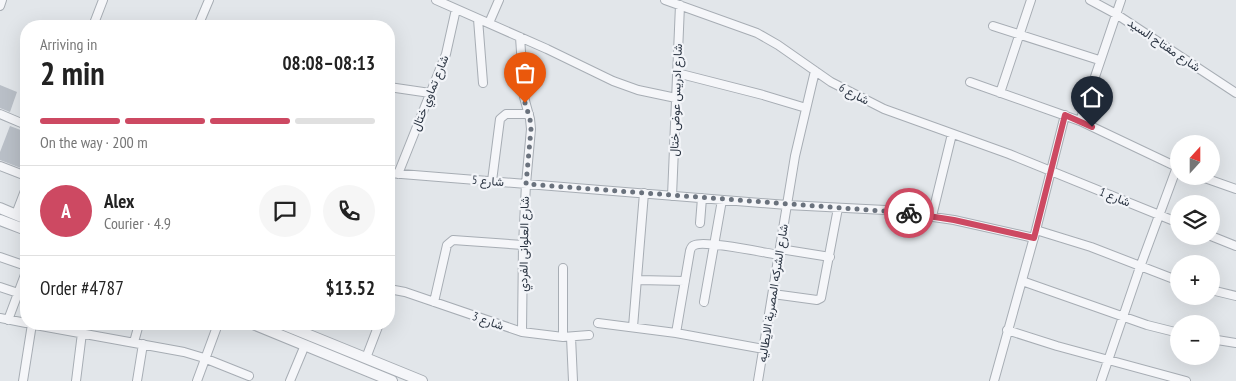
<!DOCTYPE html>
<meta charset="utf-8">
<style>
body{margin:0;font-family:"PT Sans Narrow",Vazirmatn,sans-serif;background:#f6f6f6;color:#222;height:100vh;display:flex;flex-direction:column;font-size:19px;white-space:nowrap}
*{box-sizing:border-box;margin:0}
p{font-size:16px;color:#767676}
.icon{flex:none;width:28px;height:28px;fill:none;stroke:currentColor;stroke-width:2;stroke-linecap:round;stroke-linejoin:round}
.map{position:relative;flex:1;overflow:hidden}
.side{position:absolute;left:20px;top:20px;width:375px;height:310px;display:flex;flex-direction:column;background:#fff;border-radius:20px;box-shadow:0 5px 20px #0002}
.side>*{flex:none}
.needle{width:32px;rotate:21deg}
.fabs{position:absolute;left:1170px;top:135px;display:grid;gap:10px}
.fabs a{display:grid;place-items:center;width:50px;height:50px;border-radius:50%;background:#fff;box-shadow:0 5px 20px #0002;font-size:25px}
.pin{position:absolute;display:grid;place-items:center;width:42px;height:42px;color:#fff;margin:-51px -21px;border-radius:50% 50% 50% 0;rotate:-45deg;box-shadow:0 0 5px #0007}
.pin .icon{rotate:45deg}
.courier{position:absolute;display:grid;place-items:center;width:50px;height:50px;margin:-25px;border:4px solid #cd4962;border-radius:50%;background:#fff;color:#222;box-shadow:0 1px 6px #0007}
.overview em{font-style:normal;font-weight:700}
.overview div{display:flex;flex-direction:column-reverse}
.overview{display:flex;align-items:center;justify-content:space-between;height:85px;padding:0 20px}
h1{font-size:32px;font-weight:700;line-height:38px}
.bar{display:grid;grid-template-columns:repeat(4,1fr);gap:8px 5px;align-content:center;height:60px;padding:0 20px}
.bar i{height:6px;border-radius:4px;background:#e0e0e0}
.bar .active{background:#cd4962}
.bar p{grid-column:span 4}
.line{display:flex;align-items:center;gap:12px;padding:0 20px;border-top:1px solid #e0e0e0}
.line div{flex:1}
.round{display:grid;place-items:center;flex:none;width:52px;height:52px;border-radius:26px;background:#f6f6f6}
.map>svg:first-child{display:block}
.building{fill:#b9bfc7}
.lines{fill:none;stroke-linecap:round;stroke-linejoin:round}
.minor-casing{stroke:#a7adb4;stroke-width:10}
.tertiary-casing{stroke:#a7adb4;stroke-width:12}
.minor{stroke:#f5f6f9;stroke-width:8}
.tertiary{stroke:#f5f6f9;stroke-width:10}
.done{stroke:#6a727d;stroke-width:5;stroke-dasharray:0 9}
.route{stroke:#cd4962;stroke-width:6}
.labels{text-anchor:middle;stroke-width:4.5;stroke-linejoin:round;paint-order:stroke}
.street-label{font-size:12px;fill:#2a3442;stroke:#f2f4f8}
</style>
<div class="map">
<svg width="1236" height="381" viewBox="0 0 1236 381">
<rect width="100%" height="100%" fill="#e2e6ea"/>
<!-- building -->
<path class="building" d="M0,85L17,92L10,112L0,108Z
M10,126L26,132V170L0,160V152Z"/>
<g class="lines">
<defs>
<path id="minor" d="M436,0L547,49L613,81L638,90L676,98
M665,0L757,33L778,45L831,82L884,109L1009,154L1179,223
M1090,0L1116,14L1236,93
M0,6L2,0
M478,19L483,83
M489,23L499,0
M93,26L103,0
M198,26L209,0
M993,26L1099,60
M520,37L524,97L530,119L531,129L526,184L523,245L522,332
M677,73L763,95L806,108
M970,82L1080,121L1179,168
M389,87L430,93
M1000,93L1031,0
M0,114L26,125
M1080,121L1121,0
M0,166L26,176
M389,173L787,205L885,210L954,220L1034,238
M398,174L446,54L456,9
M1199,176L1236,189
M492,181L500,119L506,114H529
M672,196L680,5
M16,214L26,188
M932,216L952,134
M700,223L702,198
M1036,230L1091,247L1179,281
M1211,236L1236,246
M780,249L830,257
M0,257L26,266
M638,280L685,281
M1022,281L1147,325L1179,333
M0,287L18,293
M389,289L405,292L522,332L563,337L589,335
M1211,290L1236,296
M773,294L817,300L821,298L838,208
M434,302L447,245L453,240L523,245
M704,302L722,200
M0,318L26,323
M8,320L26,272
M598,323L676,333L764,349
M30,324L184,352L204,358L249,376
M633,327L644,193
M1007,330L1057,346L1186,381
M676,333L690,251C691,248 691,246 695,245C704,240 766,253 779,255
M563,337V268
M571,337L573,381
M1211,339L1236,343
M134,342L139,324
M366,358L379,324
M23,381L32,324
M76,381L82,333
M137,381L143,344
M197,381L218,324
M290,381L305,345
M758,381L795,156L815,71
M994,381L1036,230L1065,115
M1101,381L1140,267L1177,167"/>
<path id="tertiary" d="M0,208L26,219
M0,220L26,230
M253,324L392,381
M282,324L422,381"/>
</defs>
<!-- minor casing -->
<use href="#minor" class="minor-casing"/>
<!-- tertiary casing -->
<use href="#tertiary" class="tertiary-casing"/>
<!-- minor -->
<use href="#minor" class="minor"/>
<!-- tertiary -->
<use href="#tertiary" class="tertiary"/>
</g>
<g class="lines">
<!-- done -->
<path class="done" d="M525,103L530,119L531,129L526,184L909,213"/>
<!-- route -->
<path class="route" d="M909,213L954,220L1034,238L1065,115L1092,127"/>
</g>
<g class="labels">
<!-- street labels -->
<g class="street-label">
<text transform="translate(1164 45) rotate(34)" y="4">شارع مفتاح السيد</text>
<text transform="translate(430 93) rotate(-68)" y="4">شارع تماوي ختال</text>
<text transform="translate(854 94) rotate(28)" y="4">شارع 6</text>
<text transform="translate(676 100) rotate(-88)" y="4">شارع ادريس عوض ختال</text>
<text transform="translate(488 181) rotate(4)" y="4">شارع 5</text>
<text transform="translate(1115 197) rotate(22)" y="4">شارع 1</text>
<text transform="translate(524 244) rotate(-89)" y="4">شارع العلوانى الفردي</text>
<text transform="translate(773 293) rotate(-81)" y="4">شارع الشركه المصرية الايطاليه</text>
<text transform="translate(488 321) rotate(19)" y="4">شارع 3</text>
</g>
</g>
</svg>
<div class="fabs">
<a><svg class="needle" viewBox="-14 -14 28 28"><path d="M0-13l5 13h-10z" fill="#e53935"/><path d="M0 13l5-13h-10z" fill="#767676"/></svg></a>
<a><svg class="icon" aria-label="layers" viewBox="0 0 24 24"><path d="M12 4l9 5-9 5-9-5zM3 14l9 5 9-5"/></svg></a>
<a>+</a>
<a>−</a>
</div>
<div class="pin" style="left:525px;top:103px;background:#ea580c"><svg class="icon" aria-label="bag" viewBox="0 0 24 24"><path d="M5 8h14l-1 12H6zM9 8a3 3 0 0 1 6 0"/></svg></div>
<div class="pin" style="left:1092px;top:127px;background:#1f2937"><svg class="icon" aria-label="home" viewBox="0 0 24 24"><path d="M3 11l9-7 9 7M6 9v11h12V9"/></svg></div>
<div class="courier" style="left:909px;top:213px"><svg class="icon" aria-label="bike" viewBox="0 0 24 24"><circle cx="6" cy="16" r="4"/><circle cx="18" cy="16" r="4"/><path d="M6 16l4-8h5l3 8M10 8l3 8H6M13 5h3"/></svg></div>
<section class="side">
<div class="overview"><div><h1>2 min</h1><p>Arriving in</p></div><em>08:08–08:13</em></div>
<div class="bar"><i class="active"></i><i class="active"></i><i class="active"></i><i></i><p>On the way · 200 m</p></div>
<div class="line" style="height:90px"><b class="round" style="background:#cd4962;color:#fff">A</b><div><b>Alex</b><p>Courier · 4.9</p></div><a class="round"><svg class="icon" aria-label="chat" viewBox="0 0 24 24"><path d="M4 5h16v11H9l-5 4z"/></svg></a><a class="round"><svg class="icon" aria-label="phone" viewBox="0 0 24 24"><path d="M5 4h4l2 5-3 2q2 4 5 5l2-3 5 2v4C11 20 4 13 5 4z"/></svg></a></div>
<div class="line" style="height:65px"><div>Order #4787</div><b>$13.52</b></div>
</section>
</div>
